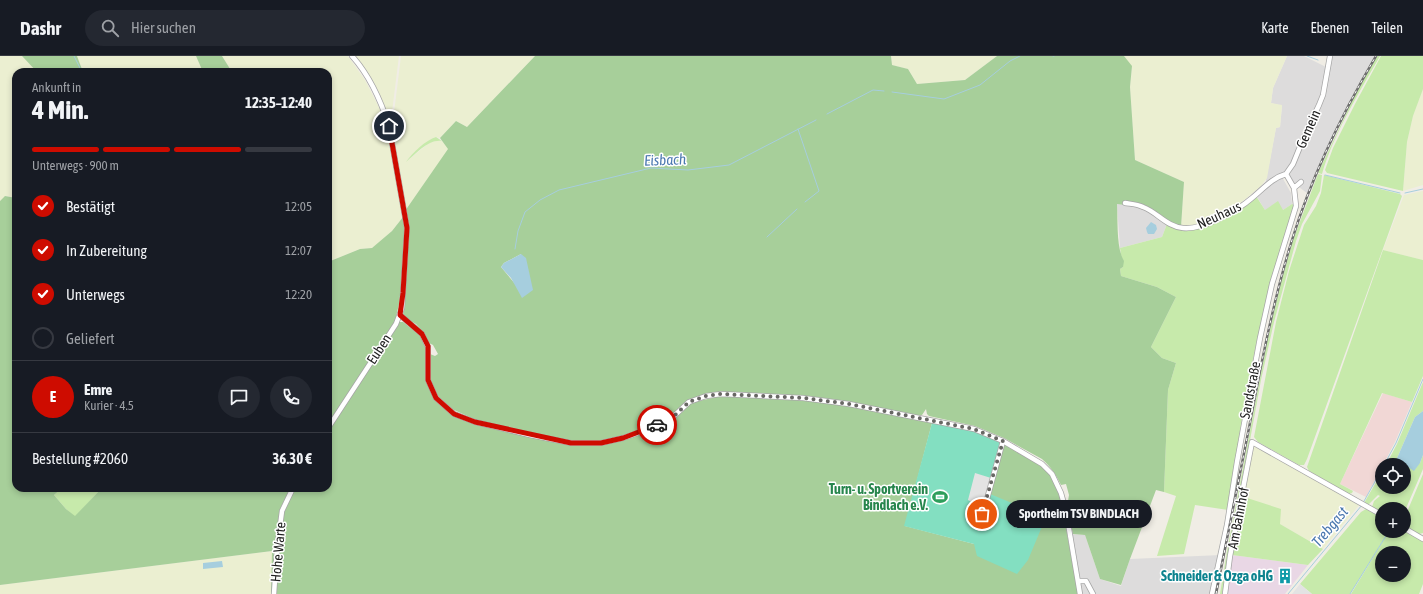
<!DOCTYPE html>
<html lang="de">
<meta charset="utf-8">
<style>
body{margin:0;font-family:"Asap Condensed",sans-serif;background:#242831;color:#f1f3f6;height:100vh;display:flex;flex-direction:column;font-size:15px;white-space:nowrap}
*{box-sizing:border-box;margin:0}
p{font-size:13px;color:#9ea1a6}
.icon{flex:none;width:22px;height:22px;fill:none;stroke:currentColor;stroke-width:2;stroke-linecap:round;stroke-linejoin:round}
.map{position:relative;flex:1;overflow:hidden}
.panel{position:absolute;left:12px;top:12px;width:320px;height:424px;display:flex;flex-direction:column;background:#171b24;border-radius:12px;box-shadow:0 2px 6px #0003}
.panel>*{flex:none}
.tools{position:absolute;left:1375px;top:402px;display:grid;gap:8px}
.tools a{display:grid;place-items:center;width:36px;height:36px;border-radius:50%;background:#171b24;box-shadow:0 2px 6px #0003;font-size:20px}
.pin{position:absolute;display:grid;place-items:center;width:34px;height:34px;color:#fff;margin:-17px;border:2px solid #fff;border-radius:50%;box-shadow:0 1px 4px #0007}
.courier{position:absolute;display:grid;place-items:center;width:40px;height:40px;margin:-20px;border:3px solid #ce0c00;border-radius:50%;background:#fff;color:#222;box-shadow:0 1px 5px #0007}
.bubble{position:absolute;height:28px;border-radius:14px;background:#171b24;box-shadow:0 2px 6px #0003;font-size:13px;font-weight:700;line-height:28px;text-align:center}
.summary em{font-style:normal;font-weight:700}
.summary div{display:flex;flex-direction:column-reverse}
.summary{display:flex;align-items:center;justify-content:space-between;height:68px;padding:0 20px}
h1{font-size:26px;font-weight:700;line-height:30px}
.bar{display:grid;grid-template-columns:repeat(4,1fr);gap:6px 4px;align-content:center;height:48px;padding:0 20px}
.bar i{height:5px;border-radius:3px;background:#363941}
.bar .on{background:#ce0c00}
.bar p{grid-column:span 4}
.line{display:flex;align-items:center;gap:10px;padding:0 20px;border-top:1px solid #363941}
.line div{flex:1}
.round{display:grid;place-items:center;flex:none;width:42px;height:42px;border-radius:21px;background:#242831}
ol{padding:0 20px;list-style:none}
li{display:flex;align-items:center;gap:12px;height:44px}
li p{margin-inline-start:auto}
li .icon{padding:4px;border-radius:50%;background:#ce0c00;color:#fff;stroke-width:4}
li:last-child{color:#9ea1a6}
li i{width:22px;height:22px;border:2px solid #363941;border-radius:50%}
header{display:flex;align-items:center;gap:24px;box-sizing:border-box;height:56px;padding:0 20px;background:#171b24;border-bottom:1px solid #363941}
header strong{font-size:19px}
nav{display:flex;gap:22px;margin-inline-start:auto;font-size:14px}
.search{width:280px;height:36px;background:#242831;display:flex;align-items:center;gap:10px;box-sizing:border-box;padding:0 14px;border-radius:22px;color:#9ea1a6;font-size:15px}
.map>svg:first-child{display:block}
.residential{fill:#dddcdc}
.commercial{fill:#f1d7d5}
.industrial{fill:#e9d7e5}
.farmland{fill:#ebefd1}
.grass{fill:#c7eaab;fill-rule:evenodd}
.forest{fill:#a7cf9a;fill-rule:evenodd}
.pitch{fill:#83dfc1}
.parking{fill:#e3e3e3}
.water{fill:#a6cede}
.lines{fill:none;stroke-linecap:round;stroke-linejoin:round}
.stream{stroke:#a6cede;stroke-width:1}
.minor-casing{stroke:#a6a6a6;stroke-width:6}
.minor{stroke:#fff;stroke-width:4.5}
.rail-casing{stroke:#6d6d6d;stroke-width:2.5}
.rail{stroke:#fff;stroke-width:1;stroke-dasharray:3;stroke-linecap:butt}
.done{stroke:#686764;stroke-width:4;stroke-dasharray:0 7.2}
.route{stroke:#ce0c00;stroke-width:5}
.labels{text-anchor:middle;stroke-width:3;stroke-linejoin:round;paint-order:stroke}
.street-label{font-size:14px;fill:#1f1f1f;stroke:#fff}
.leisure-label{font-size:14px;font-weight:bold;fill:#27864d;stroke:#fff;text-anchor:end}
.culture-label{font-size:14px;font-weight:bold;fill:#0d838f;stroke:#fff;text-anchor:end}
.water-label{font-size:15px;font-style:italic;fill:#4b78b0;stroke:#fff}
</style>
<header>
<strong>Dashr</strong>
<div class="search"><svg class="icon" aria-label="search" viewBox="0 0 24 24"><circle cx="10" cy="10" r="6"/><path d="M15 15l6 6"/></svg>Hier suchen</div>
<nav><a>Karte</a><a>Ebenen</a><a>Teilen</a></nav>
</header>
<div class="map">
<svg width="1423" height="538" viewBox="0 0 1423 538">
<rect width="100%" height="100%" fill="#f0ede5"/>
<!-- residential -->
<path class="residential" d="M1287,0H1304L1326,11L1321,38L1317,49L1302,80L1292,107L1286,116L1265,129L1276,72L1280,71L1282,50L1271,47L1273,32Z
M1331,0H1375L1352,40L1322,102L1307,137L1296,129L1290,121V118L1305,82L1320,50Z
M1282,121L1291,137L1292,148L1283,154H1265L1257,141L1272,127Z
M1117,148L1142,151L1167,168L1162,181L1120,192Z
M1069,478L1085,479L1100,523L1121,530L1130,503L1221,499L1213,538H1078Z"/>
<!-- commercial -->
<path class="commercial" d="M1383,337L1412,346L1395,386L1366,441L1340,428Z"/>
<!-- industrial -->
<path class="industrial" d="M1232,499L1308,509L1285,538H1227Z"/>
<!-- farmland -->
<path class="farmland" d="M0,0H22L37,16H16V142L6,140L0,145Z
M77,0H196L203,16H83Z
M222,0H348L365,24L381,55L390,91L403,159V161L392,175L380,186L372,192L360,193L328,206V16H232Z
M354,0H399L391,64L389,66Z
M401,0H535L467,71L456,65L440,82L436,81L431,83L409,102L407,105L429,87L437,84L442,85L449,93L405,155L391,69L393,65Z
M891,0H997L965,24L917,28L908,13L892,9Z
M1124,0H1287L1273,32L1271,47L1282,49L1280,71L1276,72L1267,122L1261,130L1243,145L1214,164L1201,169L1181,171L1184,126L1135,104L1130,31L1132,11Z
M1423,32V129L1403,135L1407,86L1413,60Z
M1423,135V204L1383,194L1404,139Z
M1254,390L1256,391L1360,448L1323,493L1280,468L1244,441L1252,392Z
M273,495L271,538H0V529Z"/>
<!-- grass -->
<path class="grass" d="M1377,0H1380C1360,35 1333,79 1322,118L1318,117L1354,41Z
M1381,0H1423V33L1413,60L1407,86L1403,135L1327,117L1325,114L1333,92L1355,48Z
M436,81L442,85C428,83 416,98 406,106C412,97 426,84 436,81Z
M1318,118L1322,119L1320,135L1302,168L1296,185L1274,266L1261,324L1222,538H1220L1227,495L1267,286L1280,230L1293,184Z
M1324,119L1400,138L1402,140L1307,403L1304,409H1299L1258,386L1254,381L1276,266L1289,215L1304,169L1316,150L1321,137Z
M1256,140L1265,154L1278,145L1283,154L1292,148L1294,149L1258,280L1246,336L1228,454L1195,449L1184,498L1157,500L1176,440L1164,436L1168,334L1176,307L1162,302L1151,291L1176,241L1157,231L1121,220L1120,213L1123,211L1120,192L1162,181L1167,168L1174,172L1202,170Z
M1383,194L1423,204V320L1412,346L1382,337L1340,428L1353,435L1352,437L1349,438L1309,415L1307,411Z
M1423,326V355L1415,361L1394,409H1386L1397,388Z
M1423,399V413L1404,457V453H1382V457L1372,451L1374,445L1380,440L1378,439L1368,449L1364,447L1382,416V431H1389L1390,435L1393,434L1394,431H1404V407L1409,411L1420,407Z
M1423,418V477L1419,478L1404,470V463Z
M62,432H102L75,461L66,453L54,439Z
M1244,441L1281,453L1280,468L1323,493L1308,509L1232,499Z
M1366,453L1382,462V475H1389L1350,538H1312L1300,528L1361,456Z
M1404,474L1423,485V528L1419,538H1351L1389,475ZM1382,497H1404V519H1382Z"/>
<!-- forest -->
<path class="forest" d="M22,0H77L83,16H37Z
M196,0H222L232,16H203Z
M535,0H891L892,9L908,13L917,28L965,24L997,0H1124L1132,10L1130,31L1135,104L1184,126L1181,171L1175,170L1148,152L1117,148C1118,164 1116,192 1124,205L1123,211L1120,213L1121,220L1157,231L1176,241L1151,291L1162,302L1176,307L1168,334L1164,436L1156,434L1130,503L1121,529L1100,523L1085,479L1073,478L1067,451L1069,439L1066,428L1061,429C1056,419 1051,411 1042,403L1004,382L975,370L929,360L927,358L926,353L922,359H910L849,347L706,339L688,344L673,358L651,370L622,380L600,385H571L476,364L452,353L438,340L430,323V298L435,300L438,298L433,289L429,287L424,277L416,268L405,262L403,259L409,173L405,155L448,93L440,82L456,65L467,71ZM521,198L516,229L501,211L504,207Z
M5,140L16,142V432H62L54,439L66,453L75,460L102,432H291L281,451L279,460L275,493L273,538H271L272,495L0,529V145Z
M403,161L406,189L404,206L399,248L394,269L328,370V206L360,193L372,192L392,175Z
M399,266H403L421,280L426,291V324L435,343L450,356L475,367L572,389L623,384L653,374L675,361L690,347L721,340L804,344L849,350L932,367L905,470L974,488L1004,390L1006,389L1042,410L1050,419L1060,438L1078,538H276L283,454L294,432H328V374Z"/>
<!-- pitch -->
<path class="pitch" d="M932,367L974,375L999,385L1000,389L991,422L968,444L986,450L990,438L1046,461L1028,504L1017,518L977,500L974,488L904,470Z"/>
<!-- parking -->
<path class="parking" d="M975,417L991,422L983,449L968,444Z
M1300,528L1312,538H1292Z"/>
<!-- water -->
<path class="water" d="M1151,166L1156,169L1157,173L1154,178H1148L1147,176L1146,172Z
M521,198L526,202L533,234L522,242L511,222L501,211L504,207Z
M1423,355V399L1420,407L1414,415L1404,408L1403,409H1394L1415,361Z
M222,505L223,511L203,513V507Z"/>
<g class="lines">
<!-- stream -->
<path class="stream" d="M74,0L82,16
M1053,0H1054
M1307,0L1318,4
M892,36L944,43L980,29L1010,5L1020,0
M827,58L873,34L884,35
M798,73L819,135L805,146
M1325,119L1400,137
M1405,137L1423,133
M767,181L797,153
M515,193L518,175L525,156L540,144L559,134L651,112L688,114L729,109L816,64
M1384,409L1396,387L1423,323
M1363,447L1382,413
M1288,538L1362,449
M1350,538L1389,475"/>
<defs>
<path id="minor" d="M1286,118L1293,108L1304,81L1319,49L1323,39L1330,0
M1294,132L1301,126
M1125,147C1131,148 1137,148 1143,151C1157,156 1167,171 1183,172C1203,174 1237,155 1252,142C1263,133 1272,122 1286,118
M400,259L422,278L428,291V324L436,342L454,358L475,366L530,379L571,387H601L623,382L652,372L674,360L689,346L706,340L721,338L803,342L849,348L974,373L1003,385L1042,408L1052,418L1061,437L1066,455L1080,538
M328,372L396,268L402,252L407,172L389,70C381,45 370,20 352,0
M979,472L1003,385
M1404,472L1423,483
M1078,525H1086L1093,538
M274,538L277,493L282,455L293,432
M1212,538L1227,469L1237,406L1260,282L1272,228L1296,150L1294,132L1286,118
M1225,538L1230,500L1252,386L1382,459"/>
</defs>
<!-- minor casing -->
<use href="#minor" class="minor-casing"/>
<!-- minor -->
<use href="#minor" class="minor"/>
<defs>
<path id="rail" d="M1216,538C1227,483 1238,427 1249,372C1261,309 1273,245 1292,184C1312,119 1342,58 1376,0"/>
</defs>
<!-- rail casing -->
<use href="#rail" class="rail-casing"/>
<!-- rail -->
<use href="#rail" class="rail"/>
</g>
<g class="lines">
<!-- done -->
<path class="done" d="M657,369L674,360L689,346L706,340L721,338L804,342L849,348L974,373L1003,385L982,458"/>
<!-- route -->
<path class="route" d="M389,70L407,172L403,237L400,259L422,278L428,290V324L436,342L454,358L475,366L571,387H601L623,382L657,369"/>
</g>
<!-- icons -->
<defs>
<symbol id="stadium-bare" viewBox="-9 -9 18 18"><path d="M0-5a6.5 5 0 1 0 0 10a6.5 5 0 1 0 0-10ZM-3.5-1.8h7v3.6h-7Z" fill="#2e9e5b" stroke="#fff" stroke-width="2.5" paint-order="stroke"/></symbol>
<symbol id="building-bare" viewBox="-9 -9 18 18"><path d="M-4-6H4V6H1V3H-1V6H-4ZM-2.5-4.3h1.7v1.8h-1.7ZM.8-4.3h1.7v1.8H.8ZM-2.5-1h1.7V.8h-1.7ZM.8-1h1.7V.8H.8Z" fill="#0f9aa8" stroke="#fff" stroke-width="2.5" paint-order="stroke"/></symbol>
</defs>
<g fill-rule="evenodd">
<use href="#stadium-bare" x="929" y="430" width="22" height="22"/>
<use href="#building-bare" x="1274" y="509" width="22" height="22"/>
</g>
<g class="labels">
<!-- street labels -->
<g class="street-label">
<text transform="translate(1308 73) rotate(-66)" y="5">Gemein</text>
<text transform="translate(1219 159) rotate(-25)" y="5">Neuhaus</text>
<text transform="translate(379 293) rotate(-57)" y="5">Euben</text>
<text transform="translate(1250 334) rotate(-79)" y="5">Sandstraße</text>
<text transform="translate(1238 462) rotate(-79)" y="5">Am Bahnhof</text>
<text transform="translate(278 496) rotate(-85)" y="5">Hohe Warte</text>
</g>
<!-- leisure labels -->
<g class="leisure-label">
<text x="928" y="438">Turn- u. Sportverein<tspan x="928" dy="16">Bindlach e.V.</tspan></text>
</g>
<!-- culture labels -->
<g class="culture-label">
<text x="1273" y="525">Schneider &amp; Ozga oHG</text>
</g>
<!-- water labels -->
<g class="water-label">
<text transform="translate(665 104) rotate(-2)" y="5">Eisbach</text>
<text transform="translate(1330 471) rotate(-50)" y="5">Trebgast</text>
</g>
</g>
</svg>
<div class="tools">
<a><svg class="icon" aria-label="locate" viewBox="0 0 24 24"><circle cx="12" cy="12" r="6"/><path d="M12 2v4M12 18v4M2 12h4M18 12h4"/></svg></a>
<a>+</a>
<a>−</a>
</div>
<div class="pin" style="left:982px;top:458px;background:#ea580c"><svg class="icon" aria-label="bag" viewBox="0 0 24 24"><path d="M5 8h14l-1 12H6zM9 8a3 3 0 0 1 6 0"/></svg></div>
<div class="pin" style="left:389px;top:70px;background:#1f2937"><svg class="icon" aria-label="home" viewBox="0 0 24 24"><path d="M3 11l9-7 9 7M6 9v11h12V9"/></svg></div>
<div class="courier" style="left:657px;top:369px"><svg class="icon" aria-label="car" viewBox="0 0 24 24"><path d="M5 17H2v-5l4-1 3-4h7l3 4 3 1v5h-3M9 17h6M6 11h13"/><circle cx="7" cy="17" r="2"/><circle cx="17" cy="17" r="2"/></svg></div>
<div class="bubble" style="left:1006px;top:444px;width:146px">Sportheim TSV BINDLACH</div>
<section class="panel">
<div class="summary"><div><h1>4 Min.</h1><p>Ankunft in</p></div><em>12:35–12:40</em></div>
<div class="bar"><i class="on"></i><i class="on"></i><i class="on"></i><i></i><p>Unterwegs · 900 m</p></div>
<ol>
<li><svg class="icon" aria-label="check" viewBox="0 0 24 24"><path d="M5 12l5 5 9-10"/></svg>Bestätigt<p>12:05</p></li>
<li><svg class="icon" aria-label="check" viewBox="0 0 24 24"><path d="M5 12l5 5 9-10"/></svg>In Zubereitung<p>12:07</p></li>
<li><svg class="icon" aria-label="check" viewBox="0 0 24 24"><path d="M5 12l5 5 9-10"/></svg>Unterwegs<p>12:20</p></li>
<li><i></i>Geliefert</li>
</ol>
<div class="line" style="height:72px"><b class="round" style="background:#ce0c00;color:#fff">E</b><div><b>Emre</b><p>Kurier · 4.5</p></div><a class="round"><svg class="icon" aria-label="chat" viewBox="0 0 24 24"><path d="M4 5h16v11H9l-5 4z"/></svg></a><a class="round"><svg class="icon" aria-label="phone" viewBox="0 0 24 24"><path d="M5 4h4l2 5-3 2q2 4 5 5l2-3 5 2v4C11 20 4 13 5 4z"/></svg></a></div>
<div class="line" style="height:52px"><div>Bestellung #2060</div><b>36.30 €</b></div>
</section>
</div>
